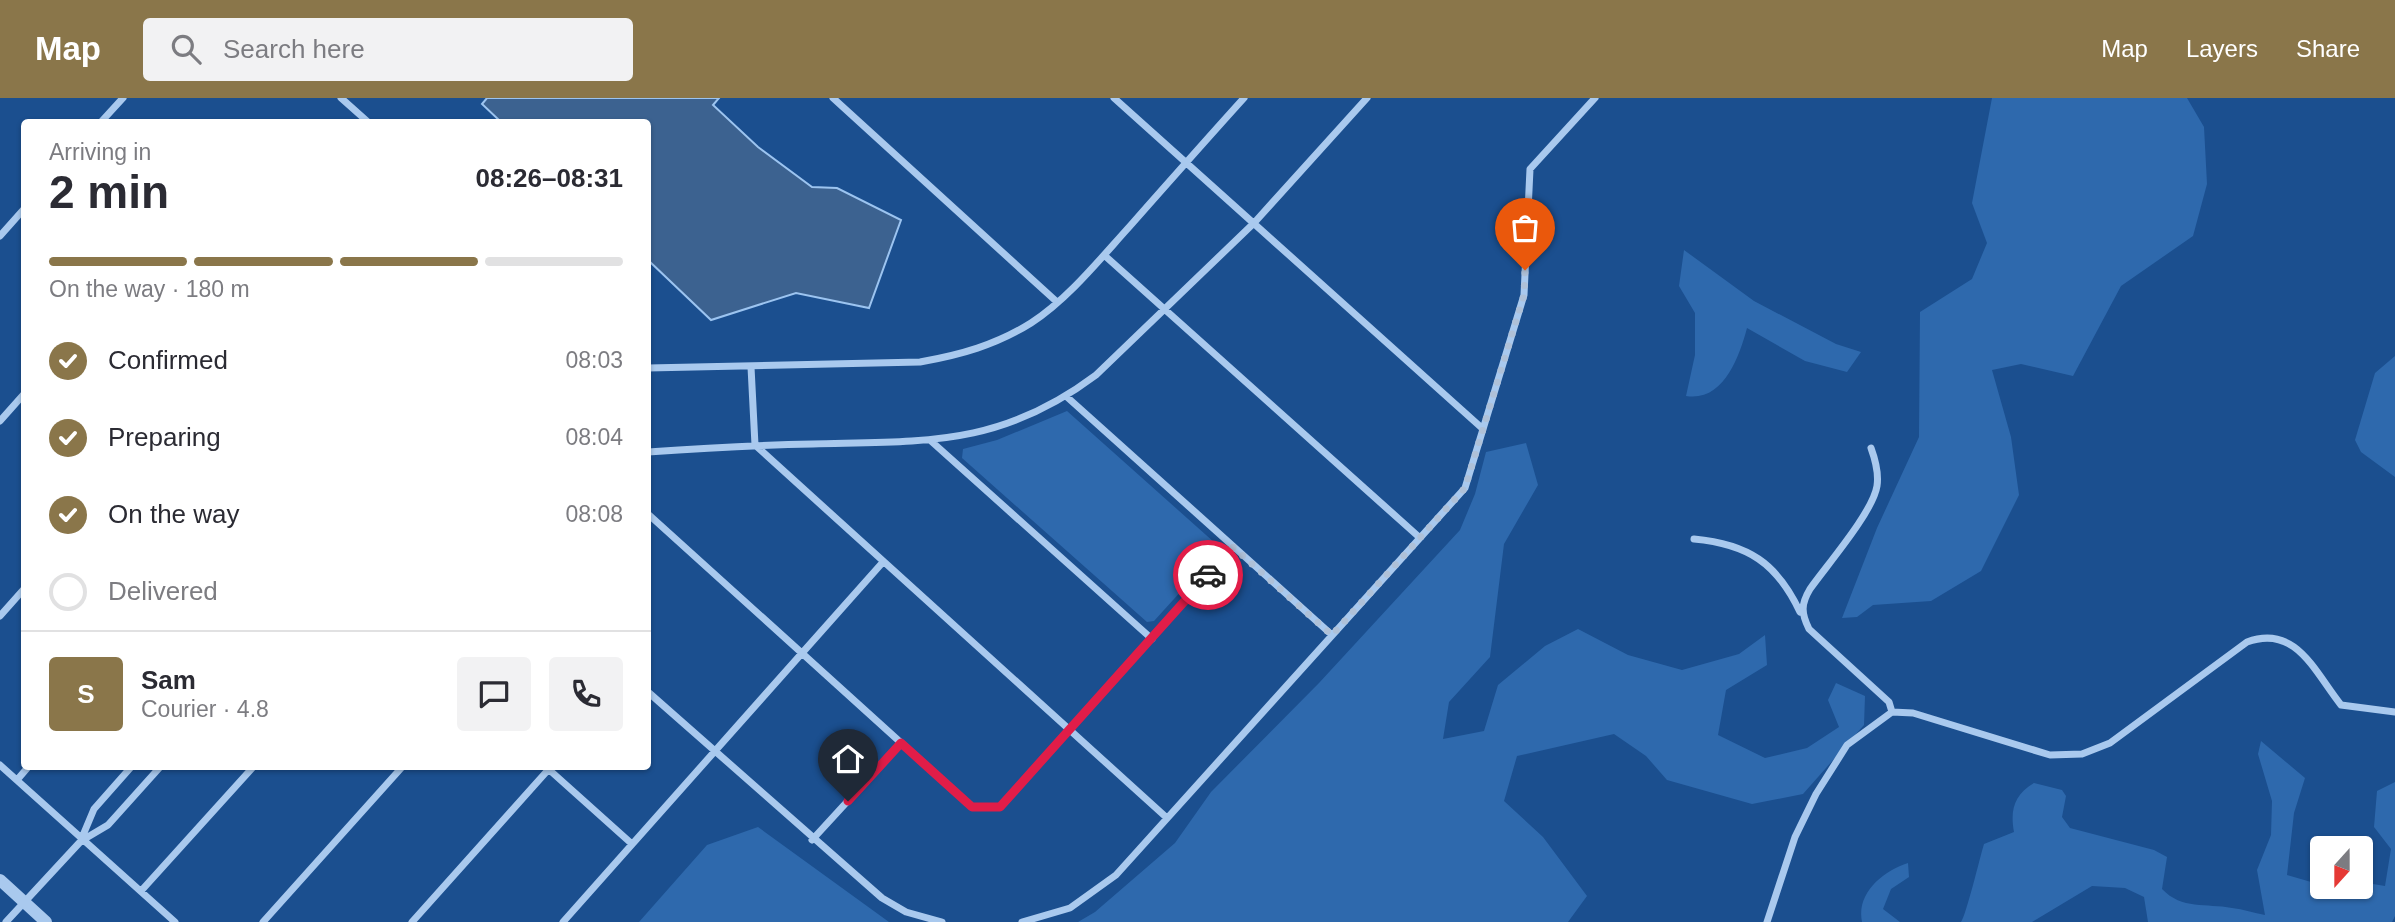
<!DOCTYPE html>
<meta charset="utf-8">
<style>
body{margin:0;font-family:Arial,sans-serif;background:#f2f2f3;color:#2b2b33;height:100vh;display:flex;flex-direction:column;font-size:26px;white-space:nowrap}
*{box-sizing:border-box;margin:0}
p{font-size:23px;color:#7c7c81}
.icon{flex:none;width:38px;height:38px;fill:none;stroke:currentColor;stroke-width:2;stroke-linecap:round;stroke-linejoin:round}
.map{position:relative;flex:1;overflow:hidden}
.drawer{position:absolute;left:21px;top:21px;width:630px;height:651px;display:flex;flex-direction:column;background:#fff;border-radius:7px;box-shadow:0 2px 5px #0004}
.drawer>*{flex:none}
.needle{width:46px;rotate:201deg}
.tools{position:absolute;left:2310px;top:738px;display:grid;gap:14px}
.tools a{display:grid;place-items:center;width:63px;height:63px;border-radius:7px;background:#fff;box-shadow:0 2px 5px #0004;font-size:35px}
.pin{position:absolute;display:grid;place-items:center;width:60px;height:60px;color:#fff;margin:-72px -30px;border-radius:50% 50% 50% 0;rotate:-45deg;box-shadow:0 0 7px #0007}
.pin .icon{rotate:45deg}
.courier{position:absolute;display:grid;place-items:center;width:70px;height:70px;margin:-35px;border:5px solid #e11d48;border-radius:50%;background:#fff;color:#222;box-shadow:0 2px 9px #0007}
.headline em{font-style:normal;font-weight:700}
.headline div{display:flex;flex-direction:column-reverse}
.headline{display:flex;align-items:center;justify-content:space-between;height:119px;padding:0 28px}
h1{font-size:46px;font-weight:700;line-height:52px}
.bar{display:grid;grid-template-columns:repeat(4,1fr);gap:10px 7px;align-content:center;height:84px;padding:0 28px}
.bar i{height:9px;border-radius:5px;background:#e1e1e2}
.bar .active{background:#8a764a}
.bar p{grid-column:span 4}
.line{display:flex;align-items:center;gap:18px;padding:0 28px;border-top:2px solid #e1e1e2}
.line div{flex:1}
.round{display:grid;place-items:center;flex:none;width:74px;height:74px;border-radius:7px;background:#f2f2f3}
ol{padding:0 28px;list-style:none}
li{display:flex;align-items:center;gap:21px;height:77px}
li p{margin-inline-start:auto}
li .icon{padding:7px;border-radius:50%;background:#8a764a;color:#fff;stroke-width:4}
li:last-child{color:#7c7c81}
li i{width:38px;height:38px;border:4px solid #e1e1e2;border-radius:50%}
header{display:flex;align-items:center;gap:42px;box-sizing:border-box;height:98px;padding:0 35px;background:#8a764a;color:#fff}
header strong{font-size:33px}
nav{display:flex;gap:38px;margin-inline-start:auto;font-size:24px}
.search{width:490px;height:63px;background:#f2f2f3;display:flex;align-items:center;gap:18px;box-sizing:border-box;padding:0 24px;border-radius:7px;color:#7c7c81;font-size:26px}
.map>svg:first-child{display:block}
.green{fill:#2e69ad}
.water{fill:#3c6290;stroke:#9cc4f0;stroke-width:2}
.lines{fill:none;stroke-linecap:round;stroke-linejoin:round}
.minor{stroke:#a9c9ee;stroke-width:7}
.tertiary{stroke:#a9c9ee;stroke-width:12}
.done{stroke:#afc1d8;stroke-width:7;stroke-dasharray:0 12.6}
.route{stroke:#e11d48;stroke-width:9}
</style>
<header>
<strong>Map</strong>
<div class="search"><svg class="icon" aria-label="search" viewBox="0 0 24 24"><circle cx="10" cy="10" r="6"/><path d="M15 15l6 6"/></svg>Search here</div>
<nav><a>Map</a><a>Layers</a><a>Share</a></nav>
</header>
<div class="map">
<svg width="2395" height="824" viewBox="0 0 2395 824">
<rect width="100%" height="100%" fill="#1b4f8f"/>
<!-- green -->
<path class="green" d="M1992,0H2187L2204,29L2207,86L2193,138L2121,188L2073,278L2021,266L1992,272L2011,339L2019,397L1981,473L1931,503L1873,507L1857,519L1842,520L1877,430L1919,339L1920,214L1972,181L1987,145L1972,105Z
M1684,152L1754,203L1836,246L1861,254L1847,274L1805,263L1747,230C1739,260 1723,304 1686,298L1695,257V215L1679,188Z
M2395,258V379L2361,354L2355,342L2375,275Z
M1067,313L1215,445L1213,458L1154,523L1147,524L962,360L963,351L997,342Z
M1526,345L1538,387L1504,446L1490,559L1449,604L1443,641L1484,633L1498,587L1545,548L1578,531L1628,557L1682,572L1739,556L1765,537L1767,567L1726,592L1718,637L1765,660L1807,650L1839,629L1828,602L1836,585L1865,598L1864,627L1803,696L1752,706L1667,682L1646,658L1614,636L1517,658L1504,703L1543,739L1587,798L1568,824H1078L1095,814L1175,745L1211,694L1319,585L1460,432L1475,396L1486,354Z
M2261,643L2305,680L2294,715L2287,777L2349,795L2353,789H2361V784L2385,788L2391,751L2374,729L2377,693L2395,684V818L2392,824H2148L2144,799L2125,790L2092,788L2032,824H1961C1966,818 1980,759 1984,746L2014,734C2010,712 2014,697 2034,685L2062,692L2066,698L2062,719L2070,730L2154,752L2167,759L2162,791C2182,812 2206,805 2232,810C2243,811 2254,815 2265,817L2257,772L2271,737L2272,703L2258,656Z
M758,729L889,824H639L707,747Z
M1908,765L1909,779L1891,791L1883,811L1900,824H1862C1856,795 1883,773 1908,765Z"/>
<!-- water -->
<path class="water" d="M487,0H719L713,7L758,49L812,89L837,90L901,122L869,210L796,195L711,222L648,162V24H501L482,6Z"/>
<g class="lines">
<!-- minor -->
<path class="minor" d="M341,0L368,24
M833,0L1057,204
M1114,0L1483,331
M101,24L123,0
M0,138L24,111
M1104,157L1419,439
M751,269L755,347L1167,720
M648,270L920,264C960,257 996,247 1031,225C1068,201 1100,161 1130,128C1168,85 1206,42 1244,0
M1067,299L1332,537
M0,323L24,296
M931,343L1152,541
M1871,350C1875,361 1879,375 1877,388C1873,414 1827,467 1810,491C1801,506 1801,515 1809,531L1889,604L1892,614
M648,354C703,350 757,347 813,346C925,343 1000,349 1096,277L1254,125L1367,0
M648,416L972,709H1000L1233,449
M1694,441C1748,446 1777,465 1800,514
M0,518L24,491
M648,594L882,800L906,814L942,824
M0,667L175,824
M545,668L632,746
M17,682L29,668
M81,742L94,711L132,668
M812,742L901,645
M141,793L254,668
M6,824L81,743L108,727L161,668
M263,824L403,668
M412,824L548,672
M563,824L883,464
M1022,824L1070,810L1116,777L1465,390L1524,197L1530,71L1595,0
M1767,824L1795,739L1816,696L1847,647L1892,614L1913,615L2050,657L2082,656L2110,645L2247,544C2296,526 2314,573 2341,607L2395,614"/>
<!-- tertiary -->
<path class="tertiary" d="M0,782L46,824"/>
</g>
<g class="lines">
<!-- done -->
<path class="done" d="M1208,477L1233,449L1332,537L1465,390L1524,197L1525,172"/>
<!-- route -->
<path class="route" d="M848,703L901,645L972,709H1000L1208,477"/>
</g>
</svg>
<div class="tools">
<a><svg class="needle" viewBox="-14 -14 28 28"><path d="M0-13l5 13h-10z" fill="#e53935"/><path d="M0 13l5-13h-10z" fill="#7c7c81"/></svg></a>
</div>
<div class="pin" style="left:1525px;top:172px;background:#ea580c"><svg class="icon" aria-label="bag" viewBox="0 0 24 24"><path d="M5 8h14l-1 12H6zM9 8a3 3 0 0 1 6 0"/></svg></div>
<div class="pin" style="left:848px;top:703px;background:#1f2937"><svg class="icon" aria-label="home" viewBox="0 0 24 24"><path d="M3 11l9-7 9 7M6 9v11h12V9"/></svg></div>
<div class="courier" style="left:1208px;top:477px"><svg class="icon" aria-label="car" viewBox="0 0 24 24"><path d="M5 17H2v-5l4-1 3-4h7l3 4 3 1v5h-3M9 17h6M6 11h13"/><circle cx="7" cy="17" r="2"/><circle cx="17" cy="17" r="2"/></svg></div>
<section class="drawer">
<div class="headline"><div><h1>2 min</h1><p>Arriving in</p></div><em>08:26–08:31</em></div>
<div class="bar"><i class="active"></i><i class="active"></i><i class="active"></i><i></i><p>On the way · 180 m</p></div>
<ol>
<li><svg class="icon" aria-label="check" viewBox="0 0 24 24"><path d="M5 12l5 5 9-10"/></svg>Confirmed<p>08:03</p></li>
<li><svg class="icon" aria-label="check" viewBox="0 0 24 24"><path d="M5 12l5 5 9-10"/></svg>Preparing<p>08:04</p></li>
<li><svg class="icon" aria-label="check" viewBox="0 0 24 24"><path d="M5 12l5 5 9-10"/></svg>On the way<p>08:08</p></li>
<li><i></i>Delivered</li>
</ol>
<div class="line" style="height:126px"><b class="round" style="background:#8a764a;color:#fff">S</b><div><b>Sam</b><p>Courier · 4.8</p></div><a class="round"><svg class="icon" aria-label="chat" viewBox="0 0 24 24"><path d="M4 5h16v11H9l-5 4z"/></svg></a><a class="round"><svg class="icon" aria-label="phone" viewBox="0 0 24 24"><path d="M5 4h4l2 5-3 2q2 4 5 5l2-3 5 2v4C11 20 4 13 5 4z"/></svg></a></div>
</section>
</div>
